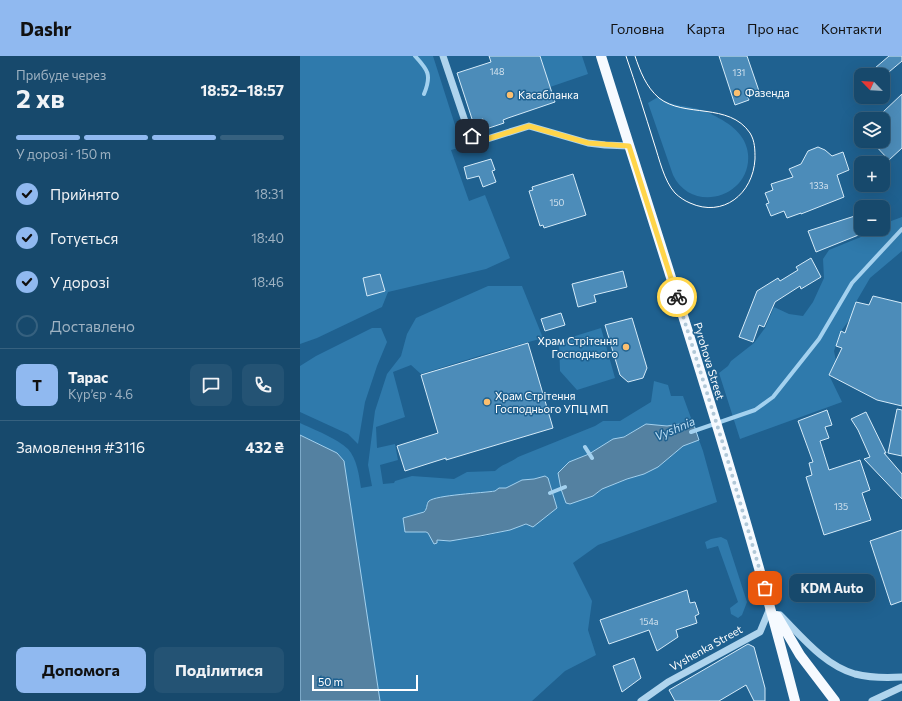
<!DOCTYPE html>
<html lang="uk">
<meta charset="utf-8">
<style>
body{margin:0;font-family:Commissioner,sans-serif;background:#245374;color:#f1f3f6;height:100vh;display:flex;flex-direction:column;font-size:15px;white-space:nowrap}
*{box-sizing:border-box;margin:0}
p{font-size:13px;color:#9eb2c2}
.icon{flex:none;width:22px;height:22px;fill:none;stroke:currentColor;stroke-width:2;stroke-linecap:round;stroke-linejoin:round}
.map{position:relative;flex:1;overflow:hidden}
.sheet{display:flex;flex-direction:column;background:#17496c;width:300px}
.sheet>*{flex:none}
.needle{width:26px;rotate:295deg}
.fabs{position:absolute;left:554px;top:12px;display:grid;gap:8px}
.fabs a{display:grid;place-items:center;width:36px;height:36px;border-radius:8px;background:#17496c;box-shadow:0 4px 16px #0002,0 0 0 1px #36617f;font-size:20px}
.scale{position:absolute;left:12px;bottom:10px;width:106px;box-sizing:border-box;padding-left:4px;border:2px solid #fff;border-top:0;font-size:11px;line-height:14px;white-space:nowrap;color:#fff;-webkit-text-stroke:3px #1f6190;paint-order:stroke}
.pin{position:absolute;display:grid;place-items:center;width:34px;height:34px;color:#fff;margin:-17px;border-radius:8px;box-shadow:0 2px 6px #0006}
.courier{position:absolute;display:grid;place-items:center;width:40px;height:40px;margin:-20px;border:3px solid #ffd54a;border-radius:50%;background:#fff;color:#222;box-shadow:0 1px 5px #0007}
.bubble{position:absolute;height:28px;border-radius:8px;background:#17496c;box-shadow:0 4px 16px #0002,0 0 0 1px #36617f;font-size:13px;font-weight:700;line-height:28px;text-align:center}
.overview em{font-style:normal;font-weight:700}
.overview div{display:flex;flex-direction:column-reverse}
.overview{display:flex;align-items:center;justify-content:space-between;height:68px;padding:0 16px}
h1{font-size:26px;font-weight:700;line-height:30px}
.bar{display:grid;grid-template-columns:repeat(4,1fr);gap:6px 4px;align-content:center;height:48px;padding:0 16px}
.bar i{height:5px;border-radius:3px;background:#36617f}
.bar .active{background:#90b9f0}
.bar p{grid-column:span 4}
.line{display:flex;align-items:center;gap:10px;padding:0 16px;border-top:1px solid #36617f}
.line div{flex:1}
.round{display:grid;place-items:center;flex:none;width:42px;height:42px;border-radius:8px;background:#245374}
ol{padding:0 16px;list-style:none}
li{display:flex;align-items:center;gap:12px;height:44px}
li p{margin-inline-start:auto}
li .icon{padding:4px;border-radius:50%;background:#90b9f0;color:#111;stroke-width:4}
li:last-child{color:#9eb2c2}
li i{width:22px;height:22px;border:2px solid #36617f;border-radius:50%}
.button{display:flex;gap:8px;margin-top:auto;padding:8px 16px}
.button a{flex:1;height:46px;border-radius:8px;background:#90b9f0;color:#111;font-size:16px;font-weight:700;line-height:46px;text-align:center}
.button a+a{background:#245374;color:#f1f3f6}
header{display:flex;align-items:center;gap:24px;box-sizing:border-box;height:56px;padding:0 20px;background:#90b9f0;color:#111}
header strong{font-size:19px}
nav{display:flex;gap:22px;margin-inline-start:auto;font-size:14px}
main{display:flex;flex:1;min-height:0}
.map>svg:first-child{display:block}
.green{fill:#2f7aac;fill-rule:evenodd}
.water{fill:#5481a1;stroke:#a3d1ef}
.lines{fill:none;stroke-linecap:round;stroke-linejoin:round}
.stream{stroke:#a3d1ef;stroke-width:4}
.building{fill:#4c8cb9;stroke:#d5ebf9}
.minor{stroke:#afd4ed;stroke-width:7}
.major{stroke:#f6faff;stroke-width:10}
.tram{stroke:#fff;stroke-width:1}
.done{stroke:#b1c8d8;stroke-width:4;stroke-dasharray:0 7.2}
.route{stroke:#ffd54a;stroke-width:5}
.poi-dot{fill:#fbbf6f;stroke:#1f6190;stroke-width:1.5}
.labels{text-anchor:middle;stroke-width:3;stroke-linejoin:round;paint-order:stroke}
.number-label{font-size:9px;fill:#d2e2ee}
.poi-label{font-size:11px;fill:#fff;stroke:#1f6190;text-anchor:start}
.street-label{font-size:11px;fill:#fff;stroke:#1f6190}
.water-label{font-size:12px;font-style:italic;fill:#bbddf4;stroke:#1f6190}
</style>
<header>
<strong>Dashr</strong>
<nav><a>Головна</a><a>Карта</a><a>Про нас</a><a>Контакти</a></nav>
</header>
<main>
<section class="sheet">
<div class="overview"><div><h1>2 хв</h1><p>Прибуде через</p></div><em>18:52–18:57</em></div>
<div class="bar"><i class="active"></i><i class="active"></i><i class="active"></i><i></i><p>У дорозі · 150 m</p></div>
<ol>
<li><svg class="icon" aria-label="check" viewBox="0 0 24 24"><path d="M5 12l5 5 9-10"/></svg>Прийнято<p>18:31</p></li>
<li><svg class="icon" aria-label="check" viewBox="0 0 24 24"><path d="M5 12l5 5 9-10"/></svg>Готується<p>18:40</p></li>
<li><svg class="icon" aria-label="check" viewBox="0 0 24 24"><path d="M5 12l5 5 9-10"/></svg>У дорозі<p>18:46</p></li>
<li><i></i>Доставлено</li>
</ol>
<div class="line" style="height:72px"><b class="round" style="background:#90b9f0;color:#111">Т</b><div><b>Тарас</b><p>Кур’єр · 4.6</p></div><a class="round"><svg class="icon" aria-label="chat" viewBox="0 0 24 24"><path d="M4 5h16v11H9l-5 4z"/></svg></a><a class="round"><svg class="icon" aria-label="phone" viewBox="0 0 24 24"><path d="M5 4h4l2 5-3 2q2 4 5 5l2-3 5 2v4C11 20 4 13 5 4z"/></svg></a></div>
<div class="line" style="height:52px"><div>Замовлення #3116</div><b>432 ₴</b></div>
<div class="button"><a>Допомога</a><a>Поділитися</a></div>
</section>
<div class="map">
<svg width="602" height="645" viewBox="0 0 602 645">
<rect width="100%" height="100%" fill="#1f6190"/>
<!-- green -->
<path class="green" d="M0,0H133L162,91L151,94L169,145L185,139L210,202L186,213L88,236L82,251L17,282L0,288Z
M240,0H282L288,18L250,31Z
M358,41C372,51 386,49 402,54C405,55 409,57 413,59C429,67 446,78 448,98C452,141 392,159 373,119L348,47Z
M602,161V195L570,222L556,246L550,263L541,275L534,295L536,305L529,319L542,346L440,383L419,317L428,310L431,305L454,287L465,272L474,251L489,258L503,260L513,246L524,222L523,203L529,194L573,176L575,173H583V168Z
M188,230H222L243,282L179,300L121,318L111,309L93,316L105,361L76,371L77,392L95,388L98,404L80,409L83,428L94,427L95,425L112,420L154,423L167,416L195,415C202,408 210,407 218,401L295,370L303,365H320L351,346L354,325L368,329L371,340H383L403,395L417,446L298,489L273,507L292,545L288,574L296,599L265,615L232,645H80L44,405L37,397L0,379V367C13,373 38,383 48,393C57,403 59,419 61,432L72,430L68,409L75,355L87,318L101,300L107,278L116,262ZM392,366L398,384L383,390L358,411L344,418L328,423L302,433L293,440L283,443L269,406L289,398L313,383L323,381L346,368L367,370ZM245,420L248,422L257,452L233,470C224,467 218,471 209,474C187,480 162,486 139,484C133,484 129,476 123,476L121,457L127,453L128,447L143,441L195,435L199,432H206L222,424L234,423Z
M72,272H81L87,286L77,310L65,346L58,388L48,378L0,356V310L16,300Z
M301,272L315,322L277,334L260,315L259,285Z
M421,481L427,484L447,546L442,559L438,562L431,558L430,552L438,546L418,490L407,493L405,486L411,483Z"/>
<!-- water -->
<path class="water" d="M393,366L399,384L383,390L358,411L344,418L327,423L302,433L293,440L270,448L266,447L261,433L258,417L269,406L289,398L313,383L324,381L346,368L367,370Z
M0,379L37,397L44,405L80,645H0Z
M245,420L248,422L257,452L233,471L226,468L210,474L180,480L150,485L137,484V487L134,488L128,477L126,476H105L103,462L124,456C128,452 126,448 129,445C136,439 183,437 195,435L199,432H206L222,424L234,423Z"/>
<g class="lines">
<!-- stream -->
<path class="stream" d="M115,0C128,14 132,19 124,38
M391,376L455,354L473,341L519,283L552,227L602,173
M285,391L292,402
M250,437L265,431"/>
</g>
<!-- building -->
<path class="building" d="M189,0H240L255,46L208,62L203,64L204,67L186,73L183,63L173,66L157,17L191,6Z
M419,0H447L459,35L447,39L449,44L435,49Z
M589,0H602V5L583,21V19H581L575,12Z
M602,38V92L589,104L571,85H583V56Z
M518,91L525,94L532,100L543,96L549,114L537,119L544,141L501,158V157L487,162L484,155L471,160L466,148L469,147L465,137L473,134L471,128L493,121L489,113L501,108L508,95Z
M191,103L195,114L192,115L196,126L183,131L179,120L167,123L164,111Z
M273,118L286,159L244,172L243,169L240,170L229,135L233,134L232,131Z
M561,158V178L516,196L508,175Z
M511,202L521,221L501,233L500,230L475,246L464,271L459,269L453,286L439,281L457,235L478,222L480,225L498,214L496,211Z
M323,215L327,231L294,239L296,246L278,251L272,228Z
M80,218L85,235L67,240L63,222Z
M573,240L602,247V350L577,344L529,319L542,292L536,290L541,275L545,277L556,246L569,249Z
M261,257L265,269L245,275L241,263Z
M332,262L347,312L343,322L328,326L320,319L305,269Z
M228,287L253,372L146,404V402L105,415L97,390L138,377L121,319Z
M597,353L602,354V400L588,397Z
M527,354L532,369L525,371L529,382L520,385L529,414L560,404L570,434L562,437L571,464L524,479L506,421L512,419L509,407L513,406L498,365Z
M566,356L586,397H584L602,418V443L564,403L570,401L558,374L551,363Z
M602,474V545L591,549L570,485Z
M387,534L390,547L395,546L399,558L395,560L397,567L376,574L378,581L357,595L349,574L309,588L300,564Z
M448,588L454,591L465,632V645H454L446,629L419,645H375L369,634Z
M334,602L341,622L322,636L313,610Z"/>
<g class="lines">
<!-- minor -->
<path class="minor" d="M143,0L169,77L177,83L184,84L229,70L288,87L305,89L329,90
M480,559C502,581 524,609 555,618C571,622 586,622 602,621
M341,645L368,626L460,576L470,552
M572,645L602,631"/>
<!-- major -->
<path class="major" d="M301,0C368,214 439,427 495,645
M477,560L500,599L535,645"/>
<!-- tram -->
<path class="tram" d="M326,0C336,29 345,58 354,87C359,102 364,125 375,137C379,141 385,145 390,147C423,162 453,138 455,103C455,94 455,85 450,77C429,46 384,62 359,42C346,31 340,15 335,0"/>
</g>
<g class="lines">
<!-- done -->
<path class="done" d="M377,241L423,388L465,532"/>
<!-- route -->
<path class="route" d="M172,80L177,83L184,84L229,70L288,87L329,90L377,241"/>
</g>
<!-- markers -->
<g class="poi-dot">
<circle cx="437" cy="37" r="4"/>
<circle cx="210" cy="39" r="4"/>
<circle cx="326" cy="291" r="4"/>
<circle cx="187" cy="346" r="4"/>
</g>
<g class="labels">
<!-- number labels -->
<g class="number-label">
<text x="197" y="19">148</text>
<text x="439" y="20">131</text>
<text x="519" y="133">133а</text>
<text x="257" y="150">150</text>
<text x="541" y="454">135</text>
<text x="349" y="569">154а</text>
</g>
<!-- poi labels -->
<g class="poi-label">
<text x="445" y="41">Фазенда</text>
<text x="218" y="43">Касабланка</text>
<text x="318" y="289" text-anchor="end">Храм Стрітення<tspan x="318" dy="13">Господнього</tspan></text>
<text x="195" y="344">Храм Стрітення<tspan x="195" dy="13">Господнього УПЦ МП</tspan></text>
</g>
<!-- street labels -->
<g class="street-label">
<text transform="translate(409 305) rotate(73)" y="4">Pyrohova Street</text>
<text transform="translate(406 592) rotate(-29)" y="4">Vyshenka Street</text>
</g>
<!-- water labels -->
<g class="water-label">
<text transform="translate(375 373) rotate(-23)" y="4">Vyshnia</text>
</g>
</g>
</svg>
<div class="fabs">
<a><svg class="needle" viewBox="-14 -14 28 28"><path d="M0-13l5 13h-10z" fill="#e53935"/><path d="M0 13l5-13h-10z" fill="#9eb2c2"/></svg></a>
<a><svg class="icon" aria-label="layers" viewBox="0 0 24 24"><path d="M12 4l9 5-9 5-9-5zM3 14l9 5 9-5"/></svg></a>
<a>+</a>
<a>−</a>
</div>
<div class="scale">50 m</div>
<div class="pin" style="left:465px;top:532px;background:#ea580c"><svg class="icon" aria-label="bag" viewBox="0 0 24 24"><path d="M5 8h14l-1 12H6zM9 8a3 3 0 0 1 6 0"/></svg></div>
<div class="pin" style="left:172px;top:80px;background:#1f2937"><svg class="icon" aria-label="home" viewBox="0 0 24 24"><path d="M3 11l9-7 9 7M6 9v11h12V9"/></svg></div>
<div class="courier" style="left:377px;top:241px"><svg class="icon" aria-label="bike" viewBox="0 0 24 24"><circle cx="6" cy="16" r="4"/><circle cx="18" cy="16" r="4"/><path d="M6 16l4-8h5l3 8M10 8l3 8H6M13 5h3"/></svg></div>
<div class="bubble" style="left:489px;top:518px;width:86px">KDM Auto</div>
</div>
</main>
